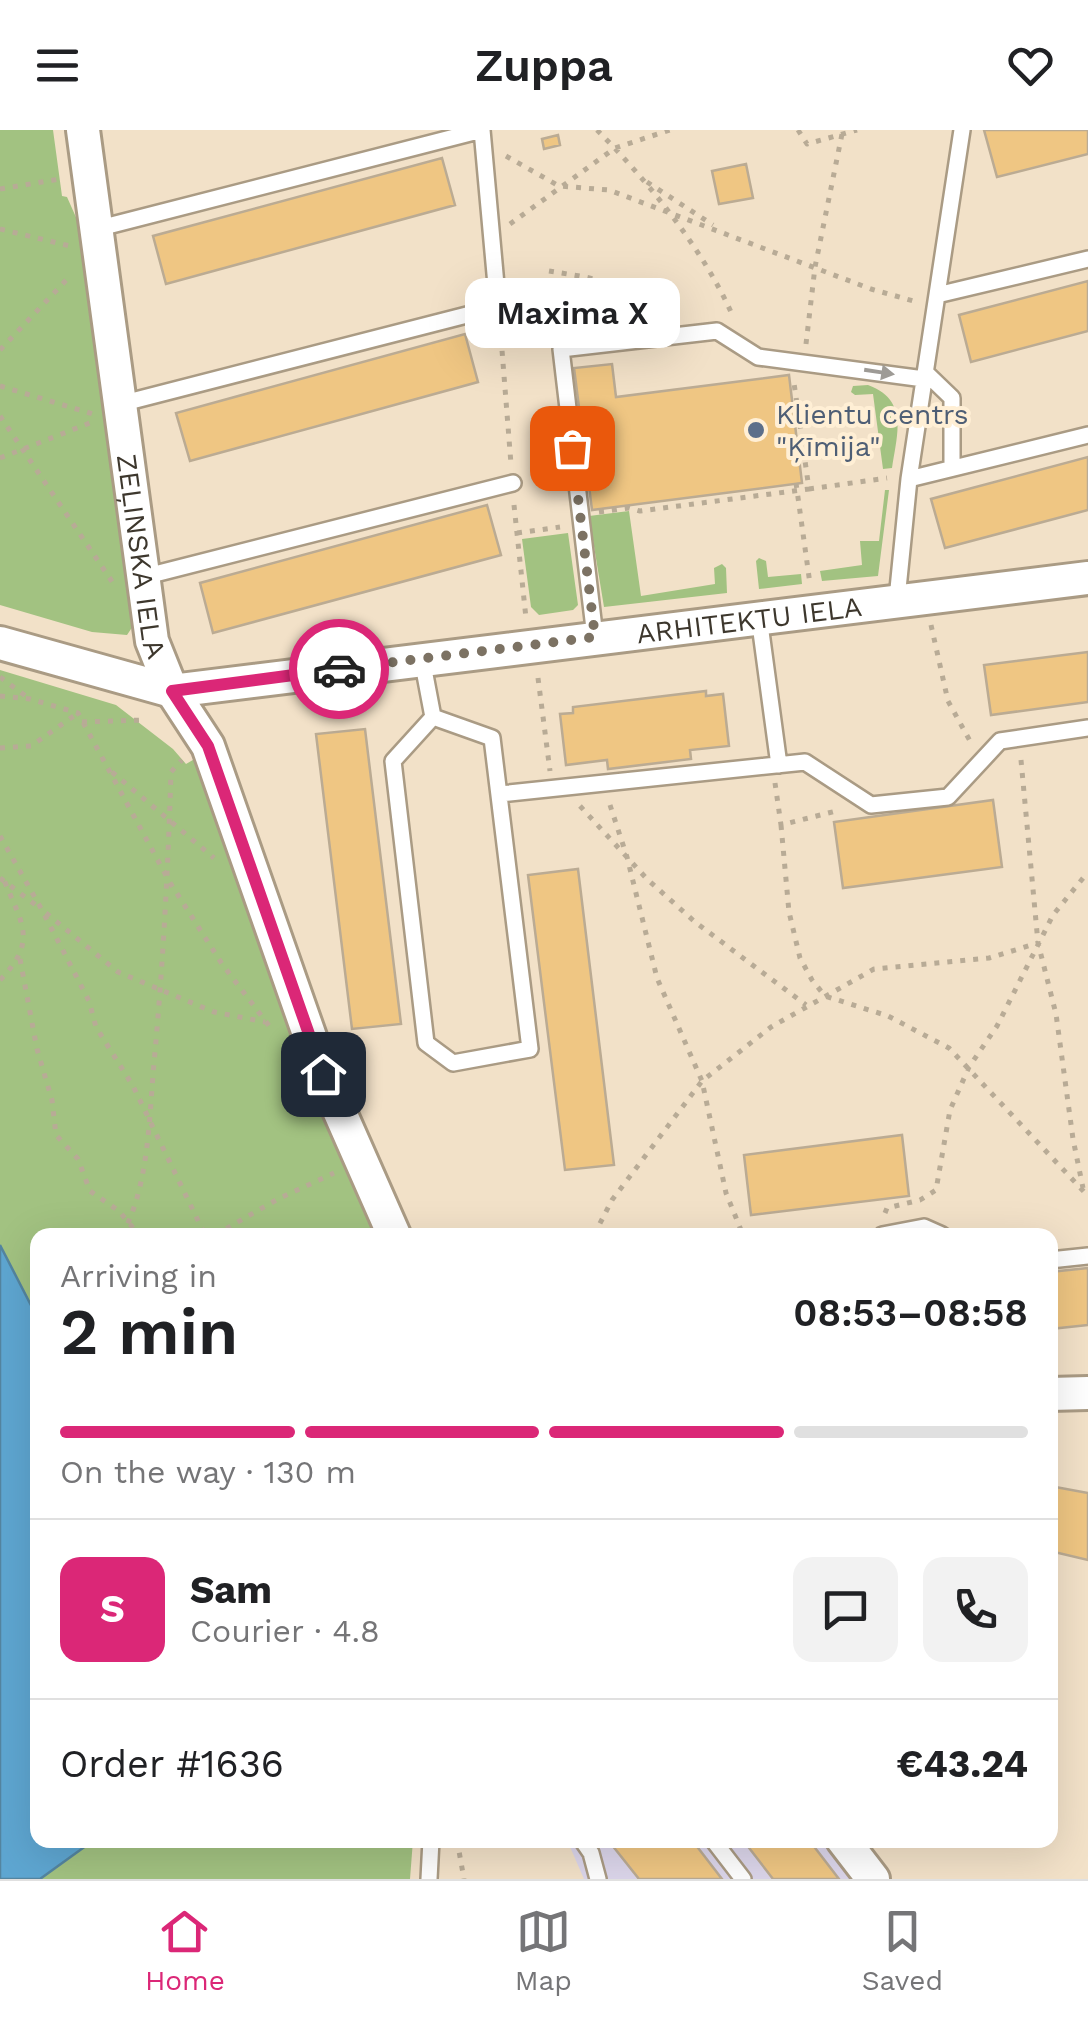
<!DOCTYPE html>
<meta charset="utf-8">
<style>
body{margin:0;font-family:"Work Sans",sans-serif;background:#f2f2f2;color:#202124;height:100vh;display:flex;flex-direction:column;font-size:38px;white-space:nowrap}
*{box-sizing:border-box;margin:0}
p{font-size:32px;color:#757577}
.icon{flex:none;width:55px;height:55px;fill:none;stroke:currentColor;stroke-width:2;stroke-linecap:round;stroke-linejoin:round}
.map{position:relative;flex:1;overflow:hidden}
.side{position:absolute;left:30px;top:1098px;width:1028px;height:620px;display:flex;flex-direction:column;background:#fff;border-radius:20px;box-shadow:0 10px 40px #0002}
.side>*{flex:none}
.pin{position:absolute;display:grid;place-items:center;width:85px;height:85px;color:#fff;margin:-42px;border-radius:20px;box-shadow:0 5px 15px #0006}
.courier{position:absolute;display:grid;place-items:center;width:100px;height:100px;margin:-50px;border:8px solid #db2777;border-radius:50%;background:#fff;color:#222;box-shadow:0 2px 12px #0007}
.bubble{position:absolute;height:70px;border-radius:20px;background:#fff;box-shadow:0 10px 40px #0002;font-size:32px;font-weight:600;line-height:70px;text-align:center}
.headline em{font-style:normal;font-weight:600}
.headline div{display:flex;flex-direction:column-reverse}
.headline{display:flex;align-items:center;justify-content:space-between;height:170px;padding:0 30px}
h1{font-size:65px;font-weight:600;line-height:75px}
.bar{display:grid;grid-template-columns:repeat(4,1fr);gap:15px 10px;align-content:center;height:120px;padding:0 30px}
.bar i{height:12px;border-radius:8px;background:#e0e0e0}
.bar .active{background:#db2777}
.bar p{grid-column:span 4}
.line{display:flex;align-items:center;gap:25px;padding:0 30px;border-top:2px solid #e0e0e0}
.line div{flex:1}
.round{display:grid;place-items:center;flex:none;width:105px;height:105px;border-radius:20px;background:#f2f2f2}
header{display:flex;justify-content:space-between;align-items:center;height:130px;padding:0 30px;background:#fff;font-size:45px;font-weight:600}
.menu{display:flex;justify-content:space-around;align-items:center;height:140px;border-top:2px solid #e0e0e0;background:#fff;font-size:28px;color:#757577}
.menu a{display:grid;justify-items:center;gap:5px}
.menu .active{color:#db2777}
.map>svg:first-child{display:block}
.industrial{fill:#dcd6eb}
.green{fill:#a2c281}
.water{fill:#5ea6d1;stroke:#5485a0;stroke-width:2.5}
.building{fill:#efc683;stroke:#bbab93;stroke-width:2.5}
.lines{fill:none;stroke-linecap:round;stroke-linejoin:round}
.lane-casing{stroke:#aa9b84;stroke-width:20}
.street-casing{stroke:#aa9b84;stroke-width:38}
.path{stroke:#b8ab96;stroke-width:5;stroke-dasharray:5 8;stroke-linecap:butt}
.lane{stroke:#fff;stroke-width:15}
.street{stroke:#fff;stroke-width:32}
.oneway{fill:#9e9b96}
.done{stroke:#7c7263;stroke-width:10;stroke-dasharray:0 18}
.route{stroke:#db2777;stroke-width:12}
.service-dot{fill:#5c6f8a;stroke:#ffefd5;stroke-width:4}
.labels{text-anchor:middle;stroke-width:8;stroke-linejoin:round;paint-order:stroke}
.service-label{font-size:28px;fill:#4e5e75;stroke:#ffefd5;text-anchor:start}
.street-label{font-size:28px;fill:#3d372d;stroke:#ffefd5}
</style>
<header><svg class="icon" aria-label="menu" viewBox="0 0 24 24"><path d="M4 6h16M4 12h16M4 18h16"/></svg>Zuppa<svg class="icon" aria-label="heart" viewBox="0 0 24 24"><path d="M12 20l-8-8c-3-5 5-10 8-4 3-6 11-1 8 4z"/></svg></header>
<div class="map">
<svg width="1088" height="1749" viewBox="0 0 1088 1749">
<rect width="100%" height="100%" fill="#f2e1c8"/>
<!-- industrial -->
<path class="industrial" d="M567,1710H825L855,1749H584Z"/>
<!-- green -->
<path class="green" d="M0,0H53L62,66L67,67L83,103L135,493L127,505L92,502L0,475Z
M868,255C909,270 897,304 892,338L883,339L873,264L855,265L851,262L853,256Z
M885,360H889L878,446L822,451L820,441L862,435L860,411H879Z
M629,381L641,466L715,454L714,438L722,434L726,438L727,463L604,477L589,386Z
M568,403L578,475L573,480L539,485L531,477L522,409Z
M759,428L766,431L768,447L801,444L802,454L759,459L756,431Z
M0,540L116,575L173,619L186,634L198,627L288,887L358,1068L378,1105H38L37,1198L0,1151Z
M0,1262L38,1710H413L410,1749H0Z"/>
<!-- water -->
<path class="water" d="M0,1115L37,1187L38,1710H94L40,1749H0Z"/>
<!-- building -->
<path class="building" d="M984,0H1088V24L997,47Z
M558,5L560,15L544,19L542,9Z
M442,28L455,75L166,154L153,106Z
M746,34L753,68L719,74L712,41Z
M1088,151V201L971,232L959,185Z
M465,204L478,252L190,331L176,283Z
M612,234L616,267L789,245L802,353L592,380L574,238Z
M1088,327V380L945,418L931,369Z
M487,375L501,425L213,503L200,453Z
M1088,522V572L991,585L984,535Z
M706,561V566L723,564L729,616L690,620L691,629L608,639L607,630L566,635L560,584L573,583V577Z
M365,599L401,894L352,899L316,604Z
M993,670L1002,737L843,758L834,692Z
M578,739L614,1035L565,1040L528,745Z
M902,1005L909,1066L751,1085L744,1025Z
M1088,1138V1195L1050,1199V1142Z
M1050,1356L1088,1363V1430L1050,1421Z
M608,1710H692L722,1749H639Z
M743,1710H809L839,1749H773Z"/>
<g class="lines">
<defs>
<path id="lane" d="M96,99L482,0
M937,165L1088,129
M925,242L952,268V338
M120,274L498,177L482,0
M909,349L1088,305
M143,447L513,353
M897,469L909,349L962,0
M759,487L779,635
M595,507L561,219L717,201L758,227L924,249
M422,529L433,587L393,631L426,913L453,933L530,919L492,608L433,587
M500,664L805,632L871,675L948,667L1000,611L1088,598
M882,1105L924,1097L942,1105
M1050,1130L1088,1126
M582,1710L591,1723L598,1749
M713,1710L743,1749
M429,1749L431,1710"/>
<g id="street">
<path id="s1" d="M83,0L152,511L172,561L208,616L323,944L394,1105"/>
<path id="s2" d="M0,513L172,561L1088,448"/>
<path d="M1050,1264L1088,1263"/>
<path d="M843,1710L873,1749"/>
</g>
</defs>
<!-- lane casing -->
<use href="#lane" class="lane-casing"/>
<!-- street casing -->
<use href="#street" class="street-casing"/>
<!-- path -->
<path class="path" d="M597,0C647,50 702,118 731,182
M798,0L807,14L857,0
M506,26L559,56L609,60L871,159L917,172
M647,52L713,95
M0,59L60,49
M510,94L615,18L670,0
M0,99L70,116
M549,141C590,148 637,152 663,188
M500,195L511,334
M806,214L815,137L842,4
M0,220L71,145
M0,256L93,284
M0,286L113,453
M0,328L95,291
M796,353L810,454
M809,359L887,348
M514,375L526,488
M599,382L629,378L640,381L809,359L794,253
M517,403L560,397
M931,495L948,571L970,611
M0,547L27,567
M538,548L550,641
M0,566L30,569L78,583L169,751L222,834L273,901
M82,592L144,590
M0,618L31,616L78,583
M1021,630L1038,813L1056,884L1073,1009L1083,1058
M112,642L214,728
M775,653L781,695L840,680
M610,675L627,727L657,848L702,951L726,1063L743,1105
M580,676L647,749L695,792L806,875
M781,695L789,782L800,828L812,850L825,866L888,886L949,918L1088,1066
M0,706L42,780L89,871L96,897L133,956L205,1105
M0,748L37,776
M46,783L118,842L214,882L265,892
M20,829L37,919L52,970L56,1005L78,1029L90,1061L119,1081L139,1105
M0,850C38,811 22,794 4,750
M885,1083L887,1078L920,1070L936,1060L950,980L969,937L997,896L1053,785L1088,742
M122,1105C149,1056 149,989 154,933C163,836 168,739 171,642L182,630
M215,1105L278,1069L334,1043
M594,1105L612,1070L702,951L771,897L874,839L989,828L1038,813
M457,1710L464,1749"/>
<!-- lane -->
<use href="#lane" class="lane"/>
<!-- street -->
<use href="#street" class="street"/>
</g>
<!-- one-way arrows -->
<defs><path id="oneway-solid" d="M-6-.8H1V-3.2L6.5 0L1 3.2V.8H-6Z" transform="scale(2.5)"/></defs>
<use class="oneway" href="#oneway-solid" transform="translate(879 242) rotate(9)"/>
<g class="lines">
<!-- done -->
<path class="done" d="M339,539L595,507L572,318"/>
<!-- route -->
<path class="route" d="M323,944L208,616L172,561L339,539"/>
</g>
<!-- markers -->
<circle class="service-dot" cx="756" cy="300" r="10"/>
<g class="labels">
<!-- service labels -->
<g class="service-label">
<text x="776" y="294">Klientu centrs<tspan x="776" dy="32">"Ķīmija"</tspan></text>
</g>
<!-- street labels -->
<g class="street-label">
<text dy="10" stroke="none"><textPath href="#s1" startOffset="430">ZEĻINSKA IELA</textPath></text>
<text dy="10" stroke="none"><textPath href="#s2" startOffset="760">ARHITEKTU IELA</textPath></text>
</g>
</g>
</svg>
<div class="pin" style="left:572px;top:318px;background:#ea580c"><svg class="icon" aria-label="bag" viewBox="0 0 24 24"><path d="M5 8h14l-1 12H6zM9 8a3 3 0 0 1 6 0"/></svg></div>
<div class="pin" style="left:323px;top:944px;background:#1f2937"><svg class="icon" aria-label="home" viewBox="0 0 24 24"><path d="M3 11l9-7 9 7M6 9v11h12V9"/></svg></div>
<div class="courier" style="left:339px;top:539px"><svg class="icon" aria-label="car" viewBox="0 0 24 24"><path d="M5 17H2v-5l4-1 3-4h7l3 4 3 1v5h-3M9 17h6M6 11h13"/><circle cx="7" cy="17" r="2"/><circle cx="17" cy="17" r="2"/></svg></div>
<div class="bubble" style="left:465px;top:148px;width:215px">Maxima X</div>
<section class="side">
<div class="headline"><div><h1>2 min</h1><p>Arriving in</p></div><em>08:53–08:58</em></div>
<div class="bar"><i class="active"></i><i class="active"></i><i class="active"></i><i></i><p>On the way · 130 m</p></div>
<div class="line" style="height:180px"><b class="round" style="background:#db2777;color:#fff">S</b><div><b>Sam</b><p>Courier · 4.8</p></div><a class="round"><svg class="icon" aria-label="chat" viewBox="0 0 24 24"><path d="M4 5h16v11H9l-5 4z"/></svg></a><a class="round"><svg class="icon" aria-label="phone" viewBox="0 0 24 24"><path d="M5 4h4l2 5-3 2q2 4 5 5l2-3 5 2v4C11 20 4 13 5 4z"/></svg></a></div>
<div class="line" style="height:130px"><div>Order #1636</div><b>€43.24</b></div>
</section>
</div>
<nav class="menu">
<a class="active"><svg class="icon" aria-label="home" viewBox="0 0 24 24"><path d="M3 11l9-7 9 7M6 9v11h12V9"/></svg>Home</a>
<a><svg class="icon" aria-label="map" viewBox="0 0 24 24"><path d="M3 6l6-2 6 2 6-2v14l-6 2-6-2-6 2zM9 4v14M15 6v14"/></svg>Map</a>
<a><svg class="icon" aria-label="saved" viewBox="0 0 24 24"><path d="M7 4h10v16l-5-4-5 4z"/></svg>Saved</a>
</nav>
